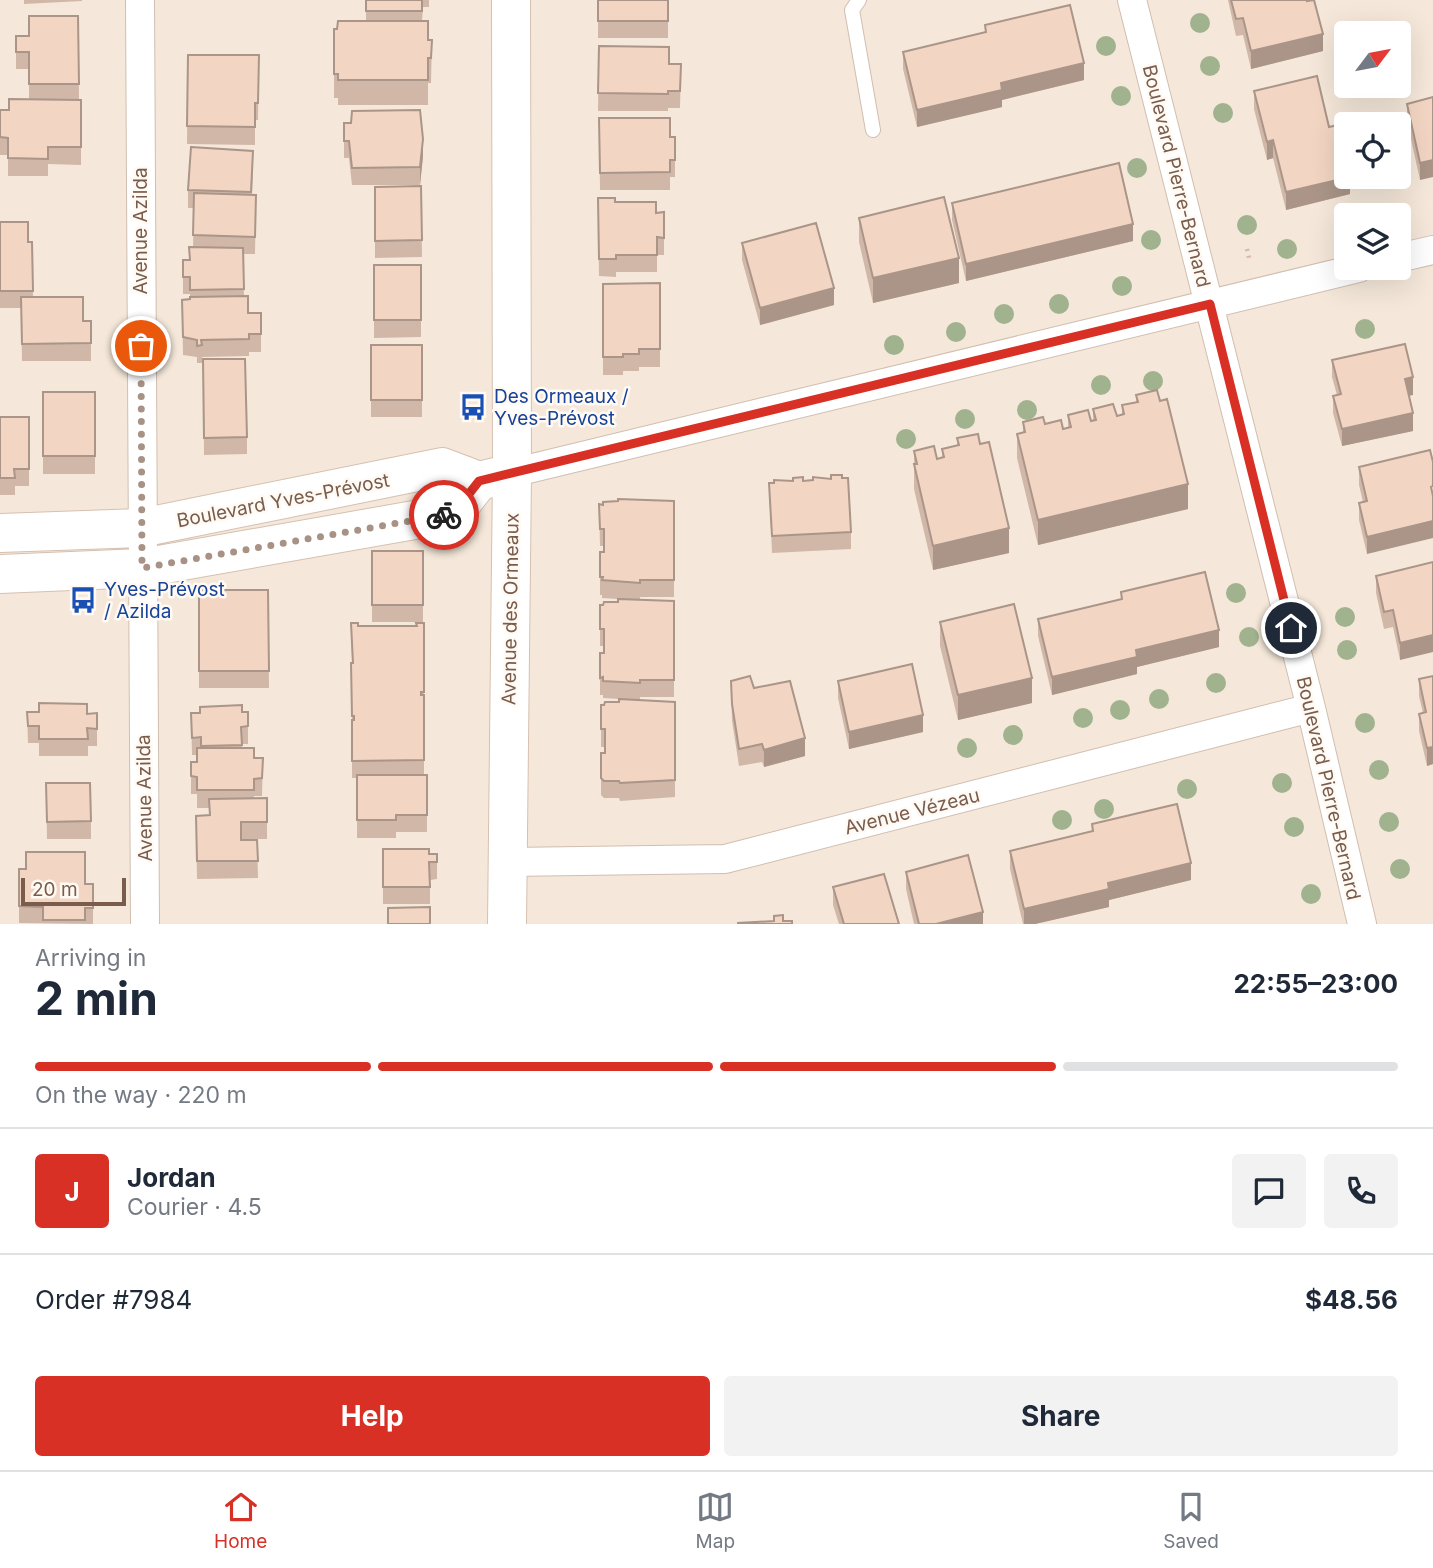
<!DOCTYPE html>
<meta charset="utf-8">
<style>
body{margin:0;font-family:Inter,sans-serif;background:#f2f2f3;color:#1f2937;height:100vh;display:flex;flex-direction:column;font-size:26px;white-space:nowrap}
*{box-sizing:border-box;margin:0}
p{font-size:23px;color:#747a83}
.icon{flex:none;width:38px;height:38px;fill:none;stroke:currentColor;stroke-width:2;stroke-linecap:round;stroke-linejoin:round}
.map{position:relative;height:924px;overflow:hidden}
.panel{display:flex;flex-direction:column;background:#fff;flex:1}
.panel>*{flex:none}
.needle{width:46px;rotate:58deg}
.fabs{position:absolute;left:1334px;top:21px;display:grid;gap:14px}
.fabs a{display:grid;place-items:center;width:77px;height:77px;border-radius:7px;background:#fff;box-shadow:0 7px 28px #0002;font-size:35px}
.scale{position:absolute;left:21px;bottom:18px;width:105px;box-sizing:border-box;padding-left:7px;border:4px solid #7a5c4d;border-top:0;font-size:19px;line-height:24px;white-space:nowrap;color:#7a5c4d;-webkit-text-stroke:5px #fffaf3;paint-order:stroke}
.pin{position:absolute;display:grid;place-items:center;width:60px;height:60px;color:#fff;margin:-30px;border:4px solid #fff;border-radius:50%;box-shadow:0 2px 7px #0007}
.courier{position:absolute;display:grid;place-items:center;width:70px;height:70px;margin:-35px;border:5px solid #d93025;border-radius:50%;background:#fff;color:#222;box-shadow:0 2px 9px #0007}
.head em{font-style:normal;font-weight:700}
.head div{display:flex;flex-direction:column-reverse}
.head{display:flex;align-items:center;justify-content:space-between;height:119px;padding:0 35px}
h1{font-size:46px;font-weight:700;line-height:52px}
.bar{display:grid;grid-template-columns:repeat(4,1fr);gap:10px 7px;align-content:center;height:84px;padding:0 35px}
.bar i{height:9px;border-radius:5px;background:#e0e1e3}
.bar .selected{background:#d93025}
.bar p{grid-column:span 4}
.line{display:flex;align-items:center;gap:18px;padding:0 35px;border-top:2px solid #e0e1e3}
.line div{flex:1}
.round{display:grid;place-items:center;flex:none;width:74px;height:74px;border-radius:7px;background:#f2f2f3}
.primary-button{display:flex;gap:14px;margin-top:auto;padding:14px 35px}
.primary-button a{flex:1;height:80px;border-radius:7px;background:#d93025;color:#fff;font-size:28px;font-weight:700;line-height:80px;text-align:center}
.primary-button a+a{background:#f2f2f3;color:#1f2937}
.menu{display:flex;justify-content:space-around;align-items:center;height:98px;border-top:2px solid #e0e1e3;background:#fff;font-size:19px;color:#747a83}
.menu a{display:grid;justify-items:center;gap:4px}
.menu .selected{color:#d93025}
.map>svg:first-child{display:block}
.residential{fill:#f5e8da;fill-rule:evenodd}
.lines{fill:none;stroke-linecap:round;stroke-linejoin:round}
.lane-casing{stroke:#d1beb0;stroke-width:16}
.street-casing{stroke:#d1beb0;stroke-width:30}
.secondary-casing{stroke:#d6c0b0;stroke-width:40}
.path{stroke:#d9b8a5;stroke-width:4.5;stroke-dasharray:2 5;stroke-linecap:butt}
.lane{stroke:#fff;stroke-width:14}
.street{stroke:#fff;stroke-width:28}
.secondary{stroke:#fff;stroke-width:38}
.tree{fill:#a0b28e}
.wall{fill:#d1b7a8}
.shaded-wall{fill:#aa9588}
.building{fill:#f3d5c3;stroke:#aa9588;stroke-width:2}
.done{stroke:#a89285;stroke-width:7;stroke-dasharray:0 12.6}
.route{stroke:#d93025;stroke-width:9}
.labels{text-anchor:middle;stroke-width:5;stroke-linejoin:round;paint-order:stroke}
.street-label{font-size:19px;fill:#7a5c4d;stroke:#fffaf3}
.transit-label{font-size:19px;fill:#164399;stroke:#fffaf3;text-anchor:start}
</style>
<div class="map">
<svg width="1433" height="924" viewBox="0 0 1433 924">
<rect width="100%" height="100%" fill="#fdf6ec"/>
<!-- residential -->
<path class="residential" d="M0,0H1433V924H0ZM1346,33H1398V86H1346ZM1346,124H1398V177H1346ZM1346,215H1398V268H1346Z"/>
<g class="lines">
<defs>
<path id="lane" d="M859,0L852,10L873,130"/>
<path id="street" d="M140,0L145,924
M1132,0L1311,708L1362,924
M1398,258L1433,250
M512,473L1359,268
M506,862L725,859L1311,708"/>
<path id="secondary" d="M0,533L141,528L442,467L479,481L512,473
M0,574L142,568L454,513L479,481
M507,924L512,473L511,0"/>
</defs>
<!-- lane casing -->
<use href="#lane" class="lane-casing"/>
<!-- street casing -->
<use href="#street" class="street-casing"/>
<!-- secondary casing -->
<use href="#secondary" class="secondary-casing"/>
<!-- path -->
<path class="path" d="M1247,249L1250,262"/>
<!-- lane -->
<use href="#lane" class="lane"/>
<!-- street -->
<use href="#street" class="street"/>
<!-- secondary -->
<use href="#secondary" class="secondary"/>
</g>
<!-- trees -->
<g class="tree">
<circle cx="1200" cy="23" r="10"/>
<circle cx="1106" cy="46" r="10"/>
<circle cx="1210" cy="66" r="10"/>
<circle cx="1121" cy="96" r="10"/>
<circle cx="1223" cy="113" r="10"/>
<circle cx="1137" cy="168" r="10"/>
<circle cx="1247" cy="225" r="10"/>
<circle cx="1151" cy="240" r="10"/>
<circle cx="1287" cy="249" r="10"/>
<circle cx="1122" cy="286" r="10"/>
<circle cx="1059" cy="304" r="10"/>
<circle cx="1004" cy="314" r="10"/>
<circle cx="1365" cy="329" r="10"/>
<circle cx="956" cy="332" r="10"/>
<circle cx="894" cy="345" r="10"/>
<circle cx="1153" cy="381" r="10"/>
<circle cx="1101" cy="385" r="10"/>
<circle cx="1027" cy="410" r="10"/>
<circle cx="965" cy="419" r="10"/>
<circle cx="906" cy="439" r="10"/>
<circle cx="1236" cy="593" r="10"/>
<circle cx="1345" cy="617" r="10"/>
<circle cx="1249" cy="637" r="10"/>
<circle cx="1347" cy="650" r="10"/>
<circle cx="1216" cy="683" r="10"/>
<circle cx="1159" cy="699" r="10"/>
<circle cx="1120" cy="710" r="10"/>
<circle cx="1083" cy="718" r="10"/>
<circle cx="1365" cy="723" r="10"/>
<circle cx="1013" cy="735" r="10"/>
<circle cx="967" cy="748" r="10"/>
<circle cx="1379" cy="770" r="10"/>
<circle cx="1282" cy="783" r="10"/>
<circle cx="1187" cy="789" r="10"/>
<circle cx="1104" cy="809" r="10"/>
<circle cx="1062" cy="820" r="10"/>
<circle cx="1389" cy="822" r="10"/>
<circle cx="1294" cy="827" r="10"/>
<circle cx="1400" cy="869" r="10"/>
<circle cx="1311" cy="894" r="10"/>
</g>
<!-- wall -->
<path class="wall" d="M24,0H82V1L24,4Z
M366,0H429V7H423L422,21L428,40H432L431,83H428V105H338V98H334V74L337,29L366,21Z
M598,0H668V38H598Z
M1228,0H1307L1323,51L1251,69L1243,35L1236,36Z
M78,16L79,100H81V165L48,164V176H8V155H0V110H9L29,99V69H16V36H29Z
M985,25L1084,80L1002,100V107L917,127L903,69V52L985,32Z
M599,46L669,64H681L680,108H668V111H598Z
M188,55H259L258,120H255V145L187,144Z
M1254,91L1329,127L1350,194L1286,210L1273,158L1267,160L1254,109Z
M1433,97L1420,180L1407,121V104Z
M599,118L670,137L675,160V177H670V190H600Z
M344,123L423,156L420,185H352L349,158H344Z
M253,169L252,195H256L255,254H243L244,296L248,313H261V352H249V356L202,357V363H197V357L183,355L182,300L190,299V294H183V260H189L193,247L194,208H188V190Z
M421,186L422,257L375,258V187Z
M598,198L656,213L664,212V255H657V272H616V277L599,276Z
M952,203L1133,241L966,281L952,220Z
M859,218L959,283L873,303L859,242Z
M0,222L28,242H32L33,297L83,321H91V361H22L21,308H0Z
M742,243L834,305L760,325L742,260Z
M374,265H421V337L374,338Z
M660,283V367H639V371H623V375H603V284Z
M371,345H422V417H371Z
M203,359L247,437V454L204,455Z
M1332,360L1413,395L1409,396L1413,431L1342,446L1333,413V396L1337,395L1332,377Z
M43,392H95V474H43Z
M1136,395L1188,509L1038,545L1017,458V434L1023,432V422L1045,424L1063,429L1068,427V415L1091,421H1093V409L1117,416L1122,415V405L1136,402Z
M0,417H29V486H15V495H0Z
M957,438L1009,553L933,570L914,489V451L937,459L942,458V449L957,446Z
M1430,450L1367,554L1359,520V503L1363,502L1359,485V467Z
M831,479L851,532V549L772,553L769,483Z
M674,501V597H640V600L674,601V697H640V700L675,702V797L620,801L619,798H604L601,795V753H605V747H601V705L619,702V699L603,698V695H600V653H604V646H600V605L618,602V599L602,598V595H600V552H604V546H600L599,504Z
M372,551H423V622H372Z
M1433,562L1400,660L1393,627L1384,629L1376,593V576Z
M199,590H268L269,688H199Z
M1121,592L1219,647L1137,667V674L1052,695L1038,636V619L1121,599Z
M940,622L1032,703L958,720L940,646Z
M351,623L358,626L424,692V775H427V832H396V838H357V778H352V663Z
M1433,676V764L1427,766L1419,731V714L1423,713L1419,696V679Z
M731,681L754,688L805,756L764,767L762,762L739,766L732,721Z
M838,681L923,732L849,749L838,698Z
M27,712L97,713V746H88V756H39V743H28Z
M248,712V744H242V748L254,758H263L262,796H254V798H267V839H241L257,840L258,878L197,879L196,816L210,815L209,808H197V794H191V762H197V755H192L191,713Z
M46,783L91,821V839H47Z
M1092,824L1191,880L1109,900V907L1035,924H1023L1010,869V851L1092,832Z
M383,849L437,854V879L430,880V904H383Z
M19,869L85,884H93V924L19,923Z
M906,872L983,924H914L906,889Z
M833,887L899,924H839L833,905Z"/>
<!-- shaded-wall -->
<path class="shaded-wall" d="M1323,34V51L1251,69V51Z
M1084,63V80L1002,100V107L917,127V110L1001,83Z
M423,139V156L420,185V167Z
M1273,140V158L1267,160V142Z
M1433,160V177L1420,180V163Z
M1350,177V194L1286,210V192Z
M1133,224V241L966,281V264Z
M959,258V283L873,303V278Z
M834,288V305L760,325V308Z
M1413,377V395L1405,396V379Z
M1413,413V431L1342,446V429Z
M1188,484V509L1038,545V520Z
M1433,521V538L1367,554V537Z
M1009,528V553L933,570V546Z
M1219,630V647L1137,667V674L1052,695V677L1136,650Z
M1433,635V652L1400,660V643Z
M1032,678V703L958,720V695Z
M923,715V732L849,749V732Z
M805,738V756L764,767V750Z
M1433,747V764L1427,766V748Z
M1191,863V880L1109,900V907L1035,924H1024V909L1108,883Z
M983,912V924H936Z"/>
<!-- building -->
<path class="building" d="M366,0H422V11H366Z
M598,0H668V21H598Z
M1231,0H1307V1L1314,0L1323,34L1251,51L1243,18L1236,19Z
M1070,5L1084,63L1001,83L1002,90L917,110L903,52L986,32L985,25Z
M29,16H78L79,84H29V52H16V36H29Z
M338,21H428V40H432L431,58H428V80H338V74H334V29H337Z
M599,46L669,47V64H681L680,91H668V94L598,93Z
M188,55H259L258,103H255V127L187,126Z
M1317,76L1329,127L1338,125L1346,158V177H1350L1286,192L1273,140L1267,142L1254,91Z
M1433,97V160L1420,163L1407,104Z
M9,99L81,100V147H48V159L8,158V138L0,137V110H9Z
M420,110L423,139L420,167L352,168L349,141H344V123H351L352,111Z
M599,118H670V137H675V160H670V172L600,173Z
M191,147L253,151L251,192L188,190Z
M1119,163L1133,224L966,264L952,203Z
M421,186L422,240L375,241V187Z
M194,193L256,195L255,237L193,235Z
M944,197L959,258L873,278L859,218Z
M598,198H615V202H656V213L664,212V238L657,237V255H616V259H599Z
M0,222H28V242H32L33,291H0Z
M816,223L834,288L760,308L742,243Z
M189,247L243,248L244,289L190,290V277H183V260H190Z
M374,265H421V320H374Z
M660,283V349H639V354H623V357H603V284Z
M248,296V313H261V334H249V339L201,340L202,345L197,346V340L183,337L182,300L190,299V297Z
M21,297H83V321H91V343L22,344Z
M1405,344L1413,377L1405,379L1413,413L1342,429L1333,396L1341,394L1332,360Z
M371,345H422V400H371Z
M203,359H245L247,437L204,438Z
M1157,390L1160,401L1167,399L1188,484L1038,520L1017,434L1025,432L1023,422L1043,417L1045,424L1061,420L1063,429L1071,427L1068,415L1088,410L1091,421L1096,420L1093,409L1113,404L1117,416L1124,414L1122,405L1138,402L1136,395Z
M43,392H95V456H43Z
M0,417H29V469H14L15,478H0Z
M978,434L980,444L989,442L1009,528L933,546L914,464H917L914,451L934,446L937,459L944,457L942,449L959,445L957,438Z
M1430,450L1433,462V486L1431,487L1433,496V521L1367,537L1359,503L1367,501L1359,467Z
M831,475H842V478H848L851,532L772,536L769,483H774V480L793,481V478L803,477V481L813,480V477L831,479Z
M618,499L674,501V580H640V583L602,580L603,577H600V552H604V529H600L599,504L603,505V502L618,501Z
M372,551H423V605H372Z
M1433,562V635L1400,643L1393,610L1384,612L1376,576Z
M1205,572L1219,630L1136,650L1137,657L1052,677L1038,619L1122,599L1121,592Z
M199,590H268L269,671H199Z
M618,599L674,601V680H640V683L603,681V677L600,678V653H604V629H600V605H603L604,602H618Z
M1014,604L1032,678L958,695L940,622Z
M351,623H358V626H417L416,623H424V692H421V695H424V760L352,761V720H354V716H352L351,663H353Z
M912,664L923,715L849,732L838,681Z
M750,676L754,688L790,681L805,738L764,750L762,744L739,749L732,704L731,681Z
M1433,676V747L1427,748L1419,714L1426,712L1419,679Z
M619,699L675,702V780L620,783L619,781H604L601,778V753H605V729H601V705H604L605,702H619Z
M39,703L87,704V714L97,713V729L87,728L88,739H39V726H28L27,712H39Z
M242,705V712H248V726L241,727L242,745L201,746V737L192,738L191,713H200V707Z
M197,748H254V758H263L262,778L254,779V790H197V777L191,776V762H197Z
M357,775H427V815H396V820H357Z
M46,783H90L91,821L47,822Z
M267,798V822H241V840H257L258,861H197L196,816L210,815L209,799Z
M1177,804L1191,863L1108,883L1109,889L1024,909L1010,851L1093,831L1092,824Z
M383,849H429V854H437V862H429L430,887H383Z
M26,852H85V884H93V908H85V920H43V907L19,906V869H26Z
M968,855L983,912L936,924H919L906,872Z
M884,874L899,924H844L833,887Z
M430,907V924H388V908Z
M783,915V921H792V924H738V923L774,921V916Z"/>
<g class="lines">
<!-- done -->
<path class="done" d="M141,346L142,568L444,515"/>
<!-- route -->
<path class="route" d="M444,515L454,513L479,481L1210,304L1291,628"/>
</g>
<!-- icons -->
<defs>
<symbol id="bus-bare" viewBox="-9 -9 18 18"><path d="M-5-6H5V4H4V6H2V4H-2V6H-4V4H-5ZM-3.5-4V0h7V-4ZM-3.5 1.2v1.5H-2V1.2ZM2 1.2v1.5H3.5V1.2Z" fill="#1a4fb4" stroke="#fffaf3" stroke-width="2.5" paint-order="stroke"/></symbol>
</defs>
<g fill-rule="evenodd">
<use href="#bus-bare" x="454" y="388" width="38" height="38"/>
<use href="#bus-bare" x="64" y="581" width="38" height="38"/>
</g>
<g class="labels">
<!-- street labels -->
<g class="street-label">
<text transform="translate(1177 176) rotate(76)" y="7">Boulevard Pierre-Bernard</text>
<text transform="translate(140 231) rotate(-90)" y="7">Avenue Azilda</text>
<text transform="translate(283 500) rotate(-11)" y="7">Boulevard Yves-Prévost</text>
<text transform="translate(510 609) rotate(-89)" y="7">Avenue des Ormeaux</text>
<text transform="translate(1329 788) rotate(77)" y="7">Boulevard Pierre-Bernard</text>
<text transform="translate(144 798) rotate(-91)" y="7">Avenue Azilda</text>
<text transform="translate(912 811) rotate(-14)" y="7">Avenue Vézeau</text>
</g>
<!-- transit labels -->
<g class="transit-label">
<text x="494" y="403">Des Ormeaux /<tspan x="494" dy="22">Yves-Prévost</tspan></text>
<text x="104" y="596">Yves-Prévost<tspan x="104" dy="22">/ Azilda</tspan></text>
</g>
</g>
</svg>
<div class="fabs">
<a><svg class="needle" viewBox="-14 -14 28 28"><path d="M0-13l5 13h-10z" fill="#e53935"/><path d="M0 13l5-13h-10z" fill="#747a83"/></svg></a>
<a><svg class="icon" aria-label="locate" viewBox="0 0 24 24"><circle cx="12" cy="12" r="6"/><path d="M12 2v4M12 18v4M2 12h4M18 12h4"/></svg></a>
<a><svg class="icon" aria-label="layers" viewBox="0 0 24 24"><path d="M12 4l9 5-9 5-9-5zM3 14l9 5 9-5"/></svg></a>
</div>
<div class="scale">20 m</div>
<div class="pin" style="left:141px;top:346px;background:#ea580c"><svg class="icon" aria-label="bag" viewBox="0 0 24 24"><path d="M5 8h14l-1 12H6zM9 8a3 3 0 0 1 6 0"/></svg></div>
<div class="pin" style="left:1291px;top:628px;background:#1f2937"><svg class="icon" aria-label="home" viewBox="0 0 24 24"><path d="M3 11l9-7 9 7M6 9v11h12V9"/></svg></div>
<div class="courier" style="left:444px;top:515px"><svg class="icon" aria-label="bike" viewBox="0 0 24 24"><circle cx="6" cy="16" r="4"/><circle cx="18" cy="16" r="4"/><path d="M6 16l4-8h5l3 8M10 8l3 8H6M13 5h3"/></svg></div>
</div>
<section class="panel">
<div class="head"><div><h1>2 min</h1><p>Arriving in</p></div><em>22:55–23:00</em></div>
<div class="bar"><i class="selected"></i><i class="selected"></i><i class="selected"></i><i></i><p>On the way · 220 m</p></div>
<div class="line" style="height:126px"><b class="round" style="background:#d93025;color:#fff">J</b><div><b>Jordan</b><p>Courier · 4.5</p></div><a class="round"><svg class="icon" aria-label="chat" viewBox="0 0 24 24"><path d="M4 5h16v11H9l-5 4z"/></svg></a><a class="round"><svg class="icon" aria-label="phone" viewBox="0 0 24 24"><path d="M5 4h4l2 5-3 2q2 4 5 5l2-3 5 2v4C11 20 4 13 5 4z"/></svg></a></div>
<div class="line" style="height:91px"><div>Order #7984</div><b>$48.56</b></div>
<div class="primary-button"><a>Help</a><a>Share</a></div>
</section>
<nav class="menu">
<a class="selected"><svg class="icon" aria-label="home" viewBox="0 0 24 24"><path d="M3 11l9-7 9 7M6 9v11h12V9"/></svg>Home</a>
<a><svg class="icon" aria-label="map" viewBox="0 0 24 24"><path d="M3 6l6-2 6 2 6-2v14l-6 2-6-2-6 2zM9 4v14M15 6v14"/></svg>Map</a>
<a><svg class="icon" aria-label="saved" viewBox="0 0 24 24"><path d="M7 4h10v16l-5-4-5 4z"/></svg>Saved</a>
</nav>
